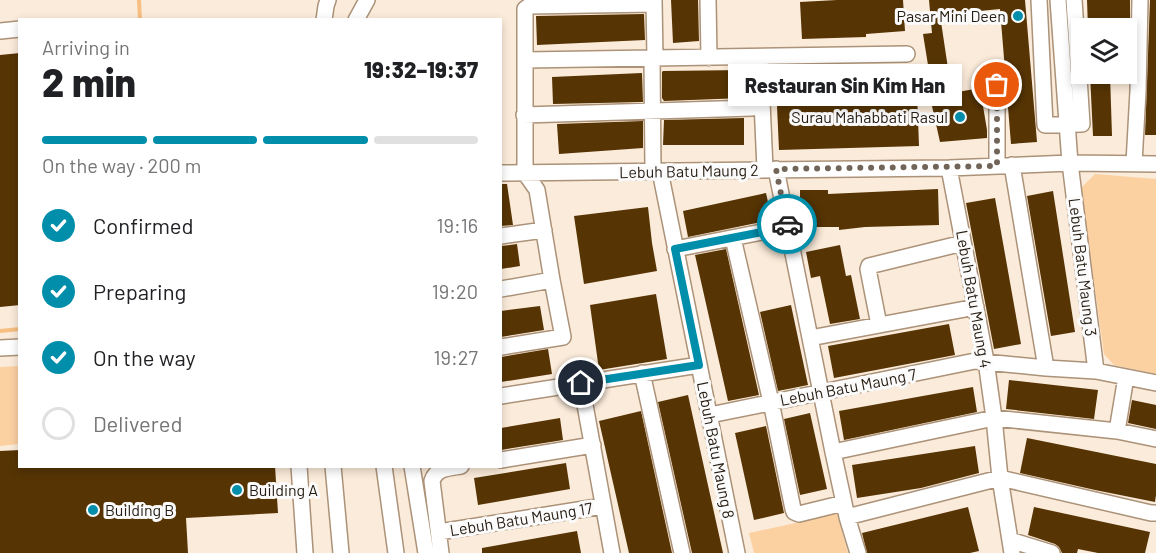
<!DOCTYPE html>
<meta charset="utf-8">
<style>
body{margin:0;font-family:Barlow,sans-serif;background:#f6f6f6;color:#202124;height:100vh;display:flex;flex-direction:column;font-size:22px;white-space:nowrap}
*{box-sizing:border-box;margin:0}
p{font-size:20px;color:#757577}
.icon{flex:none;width:33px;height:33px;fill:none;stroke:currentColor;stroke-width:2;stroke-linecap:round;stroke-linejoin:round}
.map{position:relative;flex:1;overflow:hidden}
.details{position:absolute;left:18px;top:18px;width:484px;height:450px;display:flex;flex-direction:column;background:#fff;border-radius:0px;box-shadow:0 3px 9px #0003}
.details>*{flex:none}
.tools{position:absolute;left:1071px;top:18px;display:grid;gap:12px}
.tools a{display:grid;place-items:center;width:66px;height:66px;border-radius:0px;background:#fff;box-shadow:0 3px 9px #0003;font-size:30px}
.pin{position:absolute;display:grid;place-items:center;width:51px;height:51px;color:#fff;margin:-26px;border:3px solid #fff;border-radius:50%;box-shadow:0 2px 6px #0007}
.courier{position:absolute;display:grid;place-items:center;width:60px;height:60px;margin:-30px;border:4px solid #008eaa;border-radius:50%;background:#fff;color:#222;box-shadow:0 2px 8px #0007}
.bubble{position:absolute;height:42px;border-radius:0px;background:#fff;box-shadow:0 3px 9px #0003;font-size:20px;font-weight:800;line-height:42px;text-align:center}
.summary em{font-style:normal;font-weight:800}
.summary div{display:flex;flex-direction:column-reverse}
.summary{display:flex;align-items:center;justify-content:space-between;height:102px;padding:0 24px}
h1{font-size:39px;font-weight:800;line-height:45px}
.bar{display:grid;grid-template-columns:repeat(4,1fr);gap:9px 6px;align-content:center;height:72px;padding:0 24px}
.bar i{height:8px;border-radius:4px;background:#e0e0e0}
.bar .selected{background:#008eaa}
.bar p{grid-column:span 4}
ol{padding:0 24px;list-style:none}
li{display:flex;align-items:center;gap:18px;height:66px}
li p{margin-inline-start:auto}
li .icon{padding:6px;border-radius:50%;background:#008eaa;color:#fff;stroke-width:4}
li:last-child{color:#757577}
li i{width:33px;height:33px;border:3px solid #e0e0e0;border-radius:50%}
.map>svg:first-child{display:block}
.green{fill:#fcd1a2}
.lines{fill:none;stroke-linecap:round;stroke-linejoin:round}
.stream{stroke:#f7bf82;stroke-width:4}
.building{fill:#563404}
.minor-casing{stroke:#ab9278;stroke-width:18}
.minor{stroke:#fff;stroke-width:15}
.done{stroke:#716458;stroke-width:6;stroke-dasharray:0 10.8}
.route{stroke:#008eaa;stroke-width:8}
.poi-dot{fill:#008eaa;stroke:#fbfbfb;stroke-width:2}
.labels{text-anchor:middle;stroke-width:6;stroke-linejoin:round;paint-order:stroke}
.poi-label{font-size:16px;fill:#261c12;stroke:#fbfbfb;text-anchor:end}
.street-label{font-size:16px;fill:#261c12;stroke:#fbfbfb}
</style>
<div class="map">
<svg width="1156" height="553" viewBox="0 0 1156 553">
<rect width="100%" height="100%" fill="#fbebda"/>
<!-- green -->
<path class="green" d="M1095,174L1156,179V374L1114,365L1104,354L1081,188Z
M19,366V444L0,446V367Z
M837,514L848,553H754L749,533Z"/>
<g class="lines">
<!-- stream -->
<path class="stream" d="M139,0L140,20
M0,331L20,329"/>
</g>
<!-- building -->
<path class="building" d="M671,0H698L699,41L673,43Z
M837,0H903L905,31L866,34V37L802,39L800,2Z
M929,0H1025L1037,142L1011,144L1000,9L940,15L949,75L926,79L923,65H928L923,34L932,33Z
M1087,0H1130V28H1088Z
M1150,0H1156V135H1145Z
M644,14L645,40L537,45L536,16Z
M20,53V305L0,307V55Z
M916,65L919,146L779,150L777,106V71H815V68H888V66Z
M744,70V98L664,101L662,98V72L663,71Z
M642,73L643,102L553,104L552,77Z
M1090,74H1110L1112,136H1093Z
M980,88L987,130V138L940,142L930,97Z
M744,118V145H663L664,120Z
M643,121V148L559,154L557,124Z
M501,184H507L513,225L501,226Z
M938,189L939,225L865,227L839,230V227H800V190H828V194Z
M1053,191L1075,332L1051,336L1027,196Z
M766,193L772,220L688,237L683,211Z
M995,198L1021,344L994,349L966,203Z
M648,207L652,243L657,271L584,284L574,216Z
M517,244L520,266L501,269V246Z
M840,245L846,276L851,275L860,319L830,324L820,276L811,278L806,252Z
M726,249L759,395L728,401L695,255Z
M656,294L667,359L599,370L590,305Z
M791,305L808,385L778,391L760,312Z
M540,306L544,330L501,337V311Z
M949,324L955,355L834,378L828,346Z
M548,349L552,374L501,382V357Z
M1009,380L1098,390L1094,419L1006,409Z
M973,387L977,412L844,440L839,411Z
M688,395L723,553H692L658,402Z
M1132,400L1156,405V429L1128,423Z
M641,411L672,553H629L599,421Z
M810,413L827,489L800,495L784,419Z
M560,418L563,440L501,450V428Z
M766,426L784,513L754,520L735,433Z
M1027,438L1156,464V495L1155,502L1095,490L1020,473Z
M975,446L979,473L921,488L857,498L852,465Z
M20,450V466H275L278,513L186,518L188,553H0V451Z
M566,463L570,489L478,505L474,478Z
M968,507L979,551L970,553H867L862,533Z
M1034,507L1150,532L1145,553H1098L1078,549L1077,553H1062L1059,547L1055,544L1028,535Z
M577,531L581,553H482V548Z"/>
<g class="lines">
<defs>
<path id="minor" d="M654,0L655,58
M708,0L709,58
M1039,0L1045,125L1082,124L1074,0
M1058,0L1070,163L1096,371
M324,20L326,6L328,0
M356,20L367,0
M0,31L20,29
M760,57L765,169
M652,58L653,171
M525,60L907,54
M997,85V166
M524,115L752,108
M1134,163L1138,91L1140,0
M1012,165L1046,368
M949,168L986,361L994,418L1000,478L1012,553
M776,169L833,452L847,517L858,553
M660,171L737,553
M501,173L949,168L1070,163L1156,164
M525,173V9L529,6L654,4
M501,236L544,230
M733,238L771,402L793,509L794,512L799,514L844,503
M675,249L788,227
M501,289L552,280L537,190L525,173
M879,325L868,269L869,266L963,243
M810,338L976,307
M501,347L563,337L552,280
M0,348L20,347
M642,373L682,553
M581,383L612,553
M501,396L699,365
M710,415L975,361L1046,368L1096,371L1156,383
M1117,431L1126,377
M833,452L994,418L1117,431L1156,439
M501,460L593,445
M299,466L305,553
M333,466L341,553
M384,466L396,553
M412,466L426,553
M847,517L1000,478L1151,513H1156
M439,532L603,506
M1010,540L1052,553
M441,553L432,481C436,468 449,468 461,466"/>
</defs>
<!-- minor casing -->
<use href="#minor" class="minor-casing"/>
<!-- minor -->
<use href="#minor" class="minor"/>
</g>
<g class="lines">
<!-- done -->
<path class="done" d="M787,224L776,169L997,166V85"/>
<!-- route -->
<path class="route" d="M581,383L699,365L675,249L788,227L787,224"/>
</g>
<!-- markers -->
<g class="poi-dot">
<circle cx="1018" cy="16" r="6"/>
<circle cx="960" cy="117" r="6"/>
<circle cx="237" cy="490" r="6"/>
<circle cx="93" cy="510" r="6"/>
</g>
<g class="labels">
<!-- poi labels -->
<g class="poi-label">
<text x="1006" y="22">Pasar Mini Deen</text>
<text x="948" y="123">Surau Mahabbati Rasul</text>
<text x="249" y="496" text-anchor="start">Building A</text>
<text x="105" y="516" text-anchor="start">Building B</text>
</g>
<!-- street labels -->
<g class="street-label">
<text transform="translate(689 171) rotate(-1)" y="6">Lebuh Batu Maung 2</text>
<text transform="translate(1083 267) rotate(83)" y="6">Lebuh Batu Maung 3</text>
<text transform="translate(974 299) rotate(80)" y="6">Lebuh Batu Maung 4</text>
<text transform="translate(848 387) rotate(-11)" y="6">Lebuh Batu Maung 7</text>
<text transform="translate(716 450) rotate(79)" y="6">Lebuh Batu Maung 8</text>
<text transform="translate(521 519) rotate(-9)" y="6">Lebuh Batu Maung 17</text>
</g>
</g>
</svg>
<div class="tools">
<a><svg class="icon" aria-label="layers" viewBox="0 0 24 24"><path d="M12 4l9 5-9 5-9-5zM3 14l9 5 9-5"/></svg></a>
</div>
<div class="pin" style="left:997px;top:85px;background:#ea580c"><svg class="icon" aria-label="bag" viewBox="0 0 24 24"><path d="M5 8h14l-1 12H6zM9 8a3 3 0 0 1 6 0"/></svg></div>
<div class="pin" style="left:581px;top:383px;background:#1f2937"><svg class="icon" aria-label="home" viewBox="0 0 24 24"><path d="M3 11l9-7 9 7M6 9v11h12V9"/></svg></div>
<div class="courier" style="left:787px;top:224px"><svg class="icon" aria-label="car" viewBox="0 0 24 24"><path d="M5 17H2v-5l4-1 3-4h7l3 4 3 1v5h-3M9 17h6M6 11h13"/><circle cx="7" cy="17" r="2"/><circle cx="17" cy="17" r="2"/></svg></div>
<div class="bubble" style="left:728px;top:64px;width:234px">Restauran Sin Kim Han</div>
<section class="details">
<div class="summary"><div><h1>2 min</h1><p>Arriving in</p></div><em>19:32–19:37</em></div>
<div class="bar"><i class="selected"></i><i class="selected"></i><i class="selected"></i><i></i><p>On the way · 200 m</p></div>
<ol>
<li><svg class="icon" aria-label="check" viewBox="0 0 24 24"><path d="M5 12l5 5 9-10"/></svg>Confirmed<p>19:16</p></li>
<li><svg class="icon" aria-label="check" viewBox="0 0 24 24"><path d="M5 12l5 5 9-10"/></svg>Preparing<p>19:20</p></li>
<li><svg class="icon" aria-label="check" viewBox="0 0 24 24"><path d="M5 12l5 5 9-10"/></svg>On the way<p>19:27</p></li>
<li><i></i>Delivered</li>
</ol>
</section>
</div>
